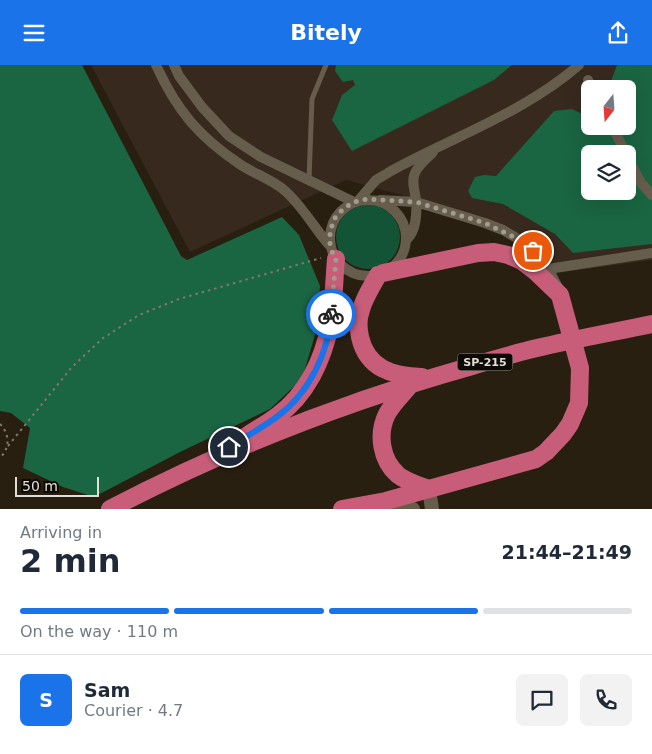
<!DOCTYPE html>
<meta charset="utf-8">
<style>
body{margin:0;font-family:"DejaVu Sans",sans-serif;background:#f2f2f3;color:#1f2937;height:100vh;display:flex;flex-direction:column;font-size:19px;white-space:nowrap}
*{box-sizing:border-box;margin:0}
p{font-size:16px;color:#747a83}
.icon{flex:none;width:28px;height:28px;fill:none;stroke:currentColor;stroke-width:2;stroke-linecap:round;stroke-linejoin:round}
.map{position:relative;height:444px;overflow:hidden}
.drawer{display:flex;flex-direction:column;background:#fff;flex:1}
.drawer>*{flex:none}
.needle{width:32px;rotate:197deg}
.controls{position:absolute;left:581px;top:15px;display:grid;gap:10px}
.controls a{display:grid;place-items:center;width:55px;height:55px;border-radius:8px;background:#fff;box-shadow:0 5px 20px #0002;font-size:25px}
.scale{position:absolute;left:15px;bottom:12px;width:84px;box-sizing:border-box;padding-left:5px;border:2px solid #e3ded5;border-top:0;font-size:14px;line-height:18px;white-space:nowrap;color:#e3ded5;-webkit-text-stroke:4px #0d0a05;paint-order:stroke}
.pin{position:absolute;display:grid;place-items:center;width:42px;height:42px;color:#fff;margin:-21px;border:2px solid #fff;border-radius:50%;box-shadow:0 1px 5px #0007}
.courier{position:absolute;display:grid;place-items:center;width:50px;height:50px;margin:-25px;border:4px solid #1a73e8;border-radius:50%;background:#fff;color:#222;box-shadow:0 1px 6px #0007}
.overview em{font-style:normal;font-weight:700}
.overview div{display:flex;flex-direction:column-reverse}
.overview{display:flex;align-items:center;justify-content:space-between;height:85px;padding:0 20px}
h1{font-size:32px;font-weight:700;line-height:38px}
.bar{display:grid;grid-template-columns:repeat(4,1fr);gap:8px 5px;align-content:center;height:60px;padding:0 20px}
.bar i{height:6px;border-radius:4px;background:#e0e1e3}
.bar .current{background:#1a73e8}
.bar p{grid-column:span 4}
.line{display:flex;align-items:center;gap:12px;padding:0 20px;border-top:1px solid #e0e1e3}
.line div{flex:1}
.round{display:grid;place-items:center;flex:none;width:52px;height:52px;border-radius:8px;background:#f2f2f3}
header{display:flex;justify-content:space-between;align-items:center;height:65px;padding:0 20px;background:#1a73e8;color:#fff;font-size:22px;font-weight:700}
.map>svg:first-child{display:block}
.industrial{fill:#37291d;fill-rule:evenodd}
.green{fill:#135436}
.forest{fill:#1a6542;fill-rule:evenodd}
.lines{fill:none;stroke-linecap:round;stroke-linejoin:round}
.path{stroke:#80796e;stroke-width:2;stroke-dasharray:2.5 4;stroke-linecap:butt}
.lane{stroke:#675d4d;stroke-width:5}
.street{stroke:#675d4d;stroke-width:10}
.secondary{stroke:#675d4d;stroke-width:14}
.highway{stroke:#c85d79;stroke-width:18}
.done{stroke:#a29b90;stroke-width:5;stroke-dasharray:0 9}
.route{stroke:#1a73e8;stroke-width:6}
.labels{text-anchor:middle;stroke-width:4;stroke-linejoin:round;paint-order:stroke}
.shield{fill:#0d0a05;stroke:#a39e97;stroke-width:1}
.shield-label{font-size:11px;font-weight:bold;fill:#e3ded5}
</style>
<header><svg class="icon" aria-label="menu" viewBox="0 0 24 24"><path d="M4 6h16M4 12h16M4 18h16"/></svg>Bitely<svg class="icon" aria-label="share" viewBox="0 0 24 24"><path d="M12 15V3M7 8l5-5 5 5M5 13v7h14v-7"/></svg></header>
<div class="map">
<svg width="652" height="444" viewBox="0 0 652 444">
<rect width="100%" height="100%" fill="#281f11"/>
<!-- industrial -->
<path class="industrial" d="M91,0H652V195L557,208L528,177L427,137L346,115L190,187ZM590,24H628V61H590ZM590,89H628V126H590Z"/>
<!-- green -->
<path class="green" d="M336 172a32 32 0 1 1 64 0a32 32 0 1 1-64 0Z"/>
<!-- forest -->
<path class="forest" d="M0,0H82L181,191L187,195L282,152L299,170L320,221L317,263L302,314L270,344L180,387L94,432L63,422L23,403L30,363L11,348L0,346Z
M336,0H512L494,15L352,86L332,55L342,30L355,20L353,15L343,17L335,6Z
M617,0H652V179L573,188L555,169L503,139L472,133L468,126L475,112L484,110L496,111L554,46L572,44L582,49L590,43V61H628V24H608ZM590,89H628V126H590Z"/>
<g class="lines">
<!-- path -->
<path class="path" d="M0,359C10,369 10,383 0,393
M8,381L72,302L103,273L139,250L179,234L321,193"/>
<!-- lane -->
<path class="lane" d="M309,114L312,34L326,0"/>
<!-- street -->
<path class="street" d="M156,0C177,46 199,72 241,100C255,109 271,114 284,125C302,140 314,163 330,181
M174,0L179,11L202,42L229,71L261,92L354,137
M588,15L592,24
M612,61L626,89
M628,93L641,118L652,130
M380,135L416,137L485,158L503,165L520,175L533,186L551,209L559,224
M330 173a38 38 0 1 1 76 0a38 38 0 1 1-76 0Z
M358,136L376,115L391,106C453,72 525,47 579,0
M406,175C416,167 417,148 416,135C415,126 411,116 415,108C418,100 428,93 433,87
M548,204L652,188"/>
<!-- secondary -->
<path class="secondary" d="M429,424L432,444
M386,436L413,444"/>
<!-- highway -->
<path class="highway" d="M378,210C372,221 364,233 361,245C358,253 358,263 360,272C367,304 393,311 422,312
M411,319C403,329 393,338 387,349C377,369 381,395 398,410C407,417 418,420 429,424
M245,372C255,365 267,359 277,351C307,330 323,294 330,260C334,240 334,215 336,194
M110,444C225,384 347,336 472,301C493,295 515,288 537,283C575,274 614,267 652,259
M342,444L386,436L536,394L546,387L563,369L570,359L579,338L580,303L560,230L535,206L522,196L508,190L494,187L478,188L383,208"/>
</g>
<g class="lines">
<!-- done -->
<path class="done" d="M331,249L336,194L333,189L330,181V167L334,154L343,144L354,137L367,134L416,137L485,158L520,175L533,186"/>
<!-- route -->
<path class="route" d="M229,382C245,372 262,363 278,351C309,328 329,287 331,249"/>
</g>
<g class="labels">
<!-- shield labels -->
<rect class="shield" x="457.5" y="288.5" width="55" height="17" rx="4"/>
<g class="shield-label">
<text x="485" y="301">SP-215</text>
</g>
</g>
</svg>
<div class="controls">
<a><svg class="needle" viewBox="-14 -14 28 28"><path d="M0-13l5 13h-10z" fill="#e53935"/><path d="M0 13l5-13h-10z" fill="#747a83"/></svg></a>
<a><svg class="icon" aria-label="layers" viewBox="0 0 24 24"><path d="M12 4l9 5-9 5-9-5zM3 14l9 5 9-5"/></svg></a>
</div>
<div class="scale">50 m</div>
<div class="pin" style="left:533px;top:186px;background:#ea580c"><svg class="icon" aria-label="bag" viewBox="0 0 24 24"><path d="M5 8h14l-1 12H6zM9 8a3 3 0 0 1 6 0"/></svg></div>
<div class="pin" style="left:229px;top:382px;background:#1f2937"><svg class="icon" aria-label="home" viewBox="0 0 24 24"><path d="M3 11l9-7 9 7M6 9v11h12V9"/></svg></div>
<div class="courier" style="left:331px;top:249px"><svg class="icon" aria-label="bike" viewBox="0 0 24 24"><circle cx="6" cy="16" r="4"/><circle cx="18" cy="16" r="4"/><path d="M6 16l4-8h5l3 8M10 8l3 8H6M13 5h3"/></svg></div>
</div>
<section class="drawer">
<div class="overview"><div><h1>2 min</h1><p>Arriving in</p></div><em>21:44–21:49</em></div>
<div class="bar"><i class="current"></i><i class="current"></i><i class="current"></i><i></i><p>On the way · 110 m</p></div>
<div class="line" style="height:90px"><b class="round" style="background:#1a73e8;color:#fff">S</b><div><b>Sam</b><p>Courier · 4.7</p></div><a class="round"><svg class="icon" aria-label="chat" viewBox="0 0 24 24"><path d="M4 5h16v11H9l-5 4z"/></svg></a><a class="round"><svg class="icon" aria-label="phone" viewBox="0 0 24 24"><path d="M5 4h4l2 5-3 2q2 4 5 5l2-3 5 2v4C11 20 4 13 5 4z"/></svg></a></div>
</section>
